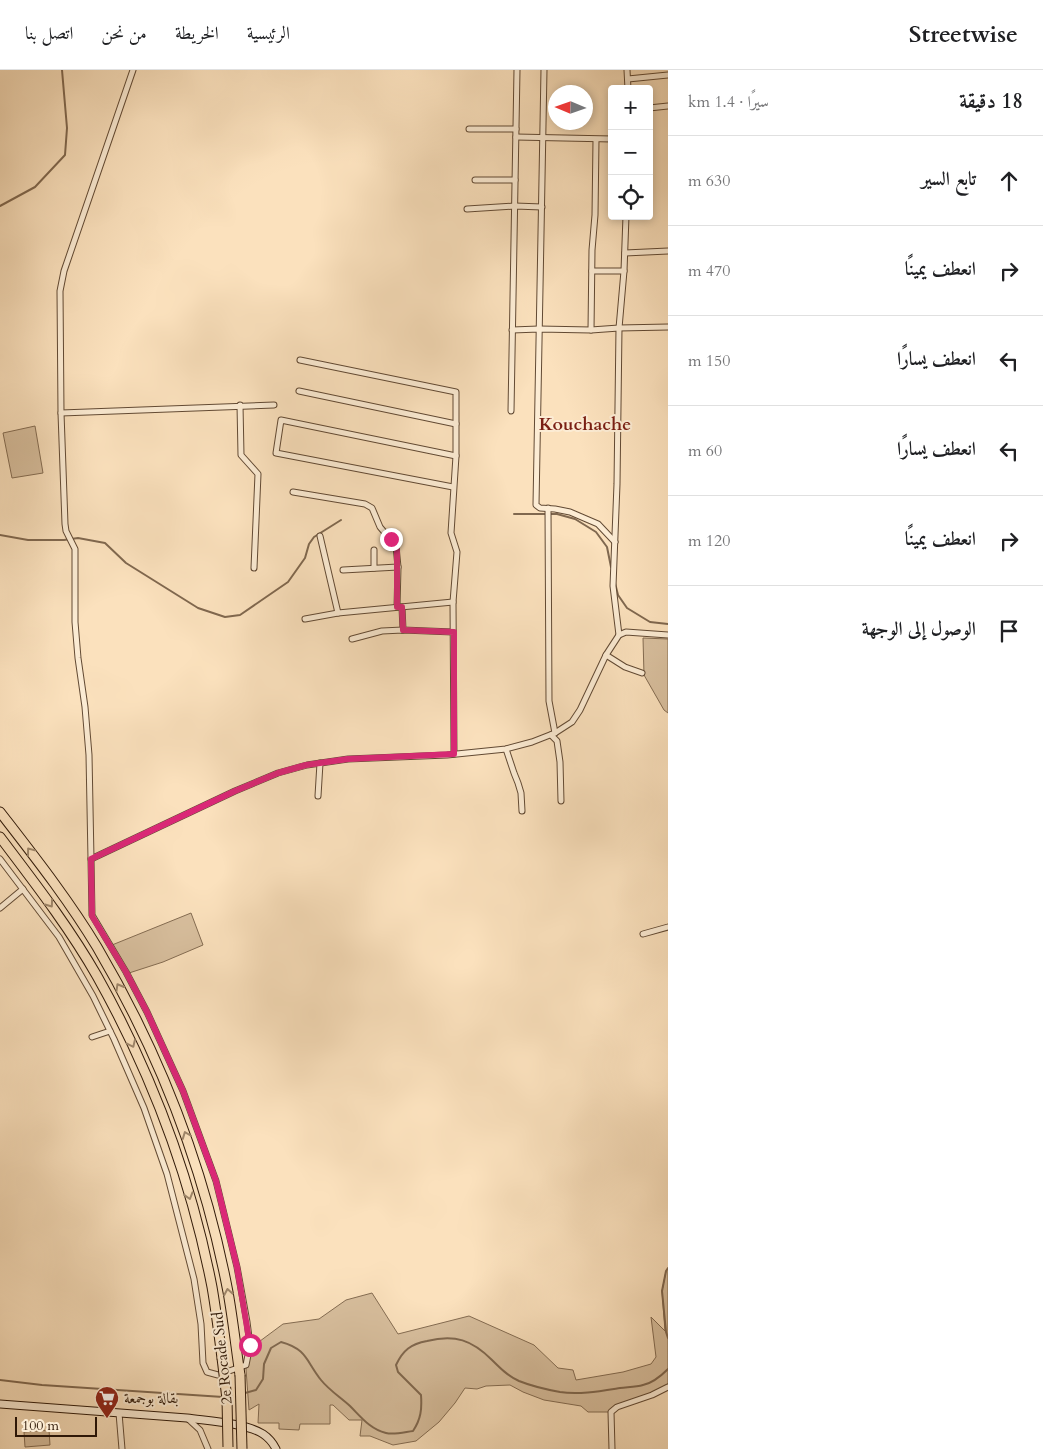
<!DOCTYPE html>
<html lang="ar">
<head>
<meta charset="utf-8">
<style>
  body { margin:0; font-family:Cardo,Amiri,serif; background:#f6f6f6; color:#202124; direction:rtl }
  .controls { position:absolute; right:15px; top:15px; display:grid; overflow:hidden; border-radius:5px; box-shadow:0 2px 8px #0003 }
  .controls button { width:45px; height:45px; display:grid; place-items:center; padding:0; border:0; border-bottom:1px solid #e0e0e0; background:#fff; color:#202124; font:25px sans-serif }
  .compass { position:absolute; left:548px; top:15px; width:45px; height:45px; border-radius:50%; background:#fff; box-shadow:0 2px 8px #0003; rotate:272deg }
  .scale { position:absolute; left:15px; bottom:12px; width:82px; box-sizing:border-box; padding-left:5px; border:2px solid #2f1807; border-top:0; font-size:14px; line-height:18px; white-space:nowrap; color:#2f1807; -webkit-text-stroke:4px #fcecd4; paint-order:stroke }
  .stop { position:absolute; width:15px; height:15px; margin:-11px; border:4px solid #db2777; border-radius:50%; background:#fff }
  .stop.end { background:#db2777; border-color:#fff; box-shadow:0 1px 5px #0008 }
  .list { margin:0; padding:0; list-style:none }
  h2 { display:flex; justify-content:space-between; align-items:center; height:65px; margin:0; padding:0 20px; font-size:21px }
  h2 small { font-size:16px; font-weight:400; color:#757577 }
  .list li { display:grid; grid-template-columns:32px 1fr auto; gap:15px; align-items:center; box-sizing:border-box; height:90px; padding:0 20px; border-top:1px solid #e0e0e0 }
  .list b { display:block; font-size:19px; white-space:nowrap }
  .list em { font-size:16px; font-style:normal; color:#757577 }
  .icon { flex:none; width:28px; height:28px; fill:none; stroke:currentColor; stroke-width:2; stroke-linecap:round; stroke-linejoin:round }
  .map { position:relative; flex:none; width:668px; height:1379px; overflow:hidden; direction:ltr }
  header { display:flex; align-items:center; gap:30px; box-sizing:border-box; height:70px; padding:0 25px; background:#fff; border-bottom:1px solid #e0e0e0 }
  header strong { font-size:24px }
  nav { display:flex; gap:28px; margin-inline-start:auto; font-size:18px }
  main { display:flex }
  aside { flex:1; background:#fff }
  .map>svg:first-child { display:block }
  .green { fill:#d8bf9e; stroke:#846c52 }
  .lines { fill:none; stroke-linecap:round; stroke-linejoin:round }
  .stream { stroke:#80684f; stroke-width:2 }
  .street-casing { stroke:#624a34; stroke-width:7 }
  .secondary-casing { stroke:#2f1807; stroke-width:9 }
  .highway-casing { stroke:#2f1807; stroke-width:11 }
  .street { stroke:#fcecd4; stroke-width:5 }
  .secondary { stroke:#fcecd4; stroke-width:7 }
  .highway { stroke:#fbe1bd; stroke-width:9 }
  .highway-bridge-casing { stroke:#2f1807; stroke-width:11; stroke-linecap:butt }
  .highway-bridge { stroke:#fbe1bd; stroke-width:9 }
  .oneway { stroke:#9f876b }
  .route { stroke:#db2777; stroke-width:6 }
  .labels { text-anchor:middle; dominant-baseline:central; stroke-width:4; stroke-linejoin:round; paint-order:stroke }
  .street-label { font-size:15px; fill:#2f1807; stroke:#fcecd4 }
  .poi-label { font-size:15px; fill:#2f1807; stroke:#fcecd4; text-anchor:start }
  .quarter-label { font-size:18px; font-weight:bold; fill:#7a1f14; stroke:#fcecd4 }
</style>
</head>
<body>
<header>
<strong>Streetwise</strong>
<nav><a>الرئيسية</a><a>الخريطة</a><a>من نحن</a><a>اتصل بنا</a></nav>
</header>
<main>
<aside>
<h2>18 دقيقة<small>سيرًا · 1.4 km</small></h2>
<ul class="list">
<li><svg class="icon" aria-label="ahead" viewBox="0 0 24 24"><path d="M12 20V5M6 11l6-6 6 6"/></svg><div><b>تابع السير</b></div><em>630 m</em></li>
<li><svg class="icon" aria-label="right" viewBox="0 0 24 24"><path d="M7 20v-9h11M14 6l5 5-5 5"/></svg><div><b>انعطف يمينًا</b></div><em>470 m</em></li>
<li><svg class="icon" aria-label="left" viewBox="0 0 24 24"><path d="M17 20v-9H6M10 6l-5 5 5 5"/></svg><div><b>انعطف يسارًا</b></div><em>150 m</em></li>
<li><svg class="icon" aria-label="left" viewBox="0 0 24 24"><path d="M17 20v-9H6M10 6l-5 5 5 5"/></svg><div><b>انعطف يسارًا</b></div><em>60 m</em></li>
<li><svg class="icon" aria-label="right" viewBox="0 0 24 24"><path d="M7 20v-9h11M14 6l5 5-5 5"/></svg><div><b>انعطف يمينًا</b></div><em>120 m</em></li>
<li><svg class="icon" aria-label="arrive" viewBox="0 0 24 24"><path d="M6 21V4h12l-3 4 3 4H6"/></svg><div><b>الوصول إلى الوجهة</b></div></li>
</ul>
</aside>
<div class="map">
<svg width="668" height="1379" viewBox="0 0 668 1379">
  <rect width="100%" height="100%" fill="#fbe1bd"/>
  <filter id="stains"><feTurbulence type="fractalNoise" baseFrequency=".004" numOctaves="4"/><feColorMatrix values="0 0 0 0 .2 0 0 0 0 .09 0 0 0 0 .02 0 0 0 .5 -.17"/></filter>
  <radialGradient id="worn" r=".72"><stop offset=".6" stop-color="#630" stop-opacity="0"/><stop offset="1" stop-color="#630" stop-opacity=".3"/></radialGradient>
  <g class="green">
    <path d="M 35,356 L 43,403 L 12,408 L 3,363 Z"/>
    <path d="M 643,568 L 668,569 L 668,643 L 664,640 L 644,605 Z"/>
    <path d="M 191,843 L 203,875 L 163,892 L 129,903 L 112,875 Z"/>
    <path d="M 668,1198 L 668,1317 L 611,1342 L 588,1342 L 581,1336 L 544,1330 L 523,1322 L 510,1315 L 486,1316 L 477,1319 L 465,1318 L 455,1333 L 439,1352 L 416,1371 L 393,1375 L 370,1366 L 360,1366 L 362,1350 L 349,1350 L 333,1335 L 330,1335 L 330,1354 L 300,1354 L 299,1360 L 279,1359 L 279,1353 L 258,1353 L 259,1334 L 249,1340 L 246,1299 L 252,1277 L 283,1254 L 319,1249 L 346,1230 L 372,1223 L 398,1264 L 469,1246 L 534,1275 L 558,1298 L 573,1300 L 576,1310 L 623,1302 L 651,1294 L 656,1287 L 651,1247 L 665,1261 L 662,1221 L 666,1201 Z"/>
    <path d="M 49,1360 L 50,1375 L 25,1377 L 24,1362 Z"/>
  </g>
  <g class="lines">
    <g class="stream">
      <path d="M 0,136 L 35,117 L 65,85 L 67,58 L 62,0"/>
      <path d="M 514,444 L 557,444 L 575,449 L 596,462 L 607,477 L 611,497"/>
      <path d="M 0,465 L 28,470 L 64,470 L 78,468 L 105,473 L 126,493 L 198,538 L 225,547 L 240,545 L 288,512 L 305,488 L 309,474 L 314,467 L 341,450"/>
      <path d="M 615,513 L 618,525 L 627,538 L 650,552 L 668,554"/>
      <path d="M 668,1198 L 666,1201 L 662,1221 L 666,1262 L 668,1268"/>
      <path d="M 0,1310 L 42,1315 L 223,1327"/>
      <path d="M 245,1323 L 256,1320 L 263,1309 L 264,1294 L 271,1278 L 281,1272 C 307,1279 306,1291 321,1310 C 329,1320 340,1327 350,1336 C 361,1347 370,1359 386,1363 C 394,1365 405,1362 413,1361 C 421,1349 422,1339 421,1325 L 398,1302 L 396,1295 C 403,1280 411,1274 427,1271 C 455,1264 472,1270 492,1290 C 500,1298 508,1306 519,1311 C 529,1315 549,1320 560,1322 C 579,1325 601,1321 620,1318 C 628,1317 636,1317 643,1315 C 653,1313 661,1306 668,1299"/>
    </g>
    <g class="street-casing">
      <g id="street">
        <path d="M 133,0 L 64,201 L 60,221 L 61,343 L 65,454 L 66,461 L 75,479 L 75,552 L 78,588 L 85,637 L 89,685 L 91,789 L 235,721 L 278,703 L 307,695 L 348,689 L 447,685 L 506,679 L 532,672 L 555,663 L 572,652 L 580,640 L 606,585 L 619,565 L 626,562 L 668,565"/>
        <path d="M 544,0 L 536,435 L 540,438 L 555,439 L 570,442 L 598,454 L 615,472"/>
        <path d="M 627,0 L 628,19"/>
        <path d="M 628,9 L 668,5"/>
        <path d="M 649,38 L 668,36"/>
        <path d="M 469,59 L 516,59"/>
        <path d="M 516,67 L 612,69"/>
        <path d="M 475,110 L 515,110"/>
        <path d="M 467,139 L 515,136 L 542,137"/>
        <path d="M 625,183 L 668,181"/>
        <path d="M 592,201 L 624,201"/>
        <path d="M 512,260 L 539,259 L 591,260 L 619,258 L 668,257"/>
        <path d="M 591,260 L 592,180 L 595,145 L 596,70"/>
        <path d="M 300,290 L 456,322 L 456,386 L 451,463 L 457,482 L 453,532 L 454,684"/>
        <path d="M 299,321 L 456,354"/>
        <path d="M 240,335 L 241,385 L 258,404 L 254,498"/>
        <path d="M 511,341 L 517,0"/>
        <path d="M 61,343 L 274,335"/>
        <path d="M 453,417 L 276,383 L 281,350 L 456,386"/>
        <path d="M 293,422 L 365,434 L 372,438 L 380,457 L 396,476 L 398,497 L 397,537"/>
        <path d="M 548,438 L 549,631 L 555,663"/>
        <path d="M 320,466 L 338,543"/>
        <path d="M 374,480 L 374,498"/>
        <path d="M 343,500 L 398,497"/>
        <path d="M 402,537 L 403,560"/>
        <path d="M 305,549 L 338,543 L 453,532"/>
        <path d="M 619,565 L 613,516 L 617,414 L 619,258 L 624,201 L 626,146"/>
        <path d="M 352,569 L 382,561 L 403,560 L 453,562"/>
        <path d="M 606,585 L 625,597 L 642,603"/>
        <path d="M 551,665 L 557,671 L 560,692 L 561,731"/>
        <path d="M 506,679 L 514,703 L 518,713 L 521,723 L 522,741"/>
        <path d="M 318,726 L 320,693"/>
        <path d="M 0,789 L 59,867 L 93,926 L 114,969 L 144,1038 L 167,1104 L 194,1209 L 201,1254 L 203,1293 L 207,1302 L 218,1305 L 246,1295 L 250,1275 L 247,1252 L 237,1197 L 216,1111 L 183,1021 L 147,942 L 126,902 L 92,845 L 91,789"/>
        <path d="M 0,838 L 23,819"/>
        <path d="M 643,864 L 668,857"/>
        <path d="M 92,967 L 110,961"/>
        <path d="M 119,1343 L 122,1379"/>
        <path d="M 187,1348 L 200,1360 L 208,1379"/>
        <path d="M 612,1379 L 611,1342 L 617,1337 L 652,1325 L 668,1317"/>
      </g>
    </g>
    <g class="secondary-casing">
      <path id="secondary" d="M 0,1334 L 187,1348 C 208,1351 246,1353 263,1364 C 269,1368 273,1373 276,1379"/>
    </g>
    <g class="highway-casing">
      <g id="highway">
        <path d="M 0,742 C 34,786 68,829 97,877 C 160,984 205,1101 228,1222 C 233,1250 236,1278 240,1305"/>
        <path d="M 0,767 C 34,812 69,857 97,906 C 151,1002 191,1109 212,1217 C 216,1240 219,1264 222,1288"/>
      </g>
    </g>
    <use href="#street" class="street"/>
    <use href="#secondary" class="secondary"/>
    <use href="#highway" class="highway"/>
    <g class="highway-bridge-casing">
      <g id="highway-bridge">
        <path d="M 222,1288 L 227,1329 L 228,1377"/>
        <path d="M 240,1305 L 242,1379"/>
      </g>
    </g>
    <use href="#highway-bridge" class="highway-bridge"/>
  </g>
  <defs><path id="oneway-chevron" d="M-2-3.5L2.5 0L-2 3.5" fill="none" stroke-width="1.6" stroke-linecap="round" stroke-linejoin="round" transform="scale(1.25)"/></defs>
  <g class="oneway">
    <use href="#oneway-chevron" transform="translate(30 781) rotate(-127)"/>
    <use href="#oneway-chevron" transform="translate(50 834) rotate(54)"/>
    <use href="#oneway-chevron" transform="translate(119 917) rotate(-120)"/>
    <use href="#oneway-chevron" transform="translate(132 974) rotate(65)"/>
    <use href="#oneway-chevron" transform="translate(186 1065) rotate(-111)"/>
    <use href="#oneway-chevron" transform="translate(189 1126) rotate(73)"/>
    <use href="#oneway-chevron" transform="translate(228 1222) rotate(-100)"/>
  </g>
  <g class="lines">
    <path class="route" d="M 250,1275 L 237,1197 L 216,1111 L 183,1021 L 147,942 L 126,902 L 92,846 L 91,789 L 235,721 L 278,703 L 306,695 L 348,689 L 454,684 L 454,562 L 403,560 L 402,537 L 397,537 L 397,481 L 395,473 L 391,469"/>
  </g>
  <defs>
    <g id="supermarket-pin" transform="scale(1.25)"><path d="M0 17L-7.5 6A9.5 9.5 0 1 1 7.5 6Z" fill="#8f2418" stroke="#fcecd4"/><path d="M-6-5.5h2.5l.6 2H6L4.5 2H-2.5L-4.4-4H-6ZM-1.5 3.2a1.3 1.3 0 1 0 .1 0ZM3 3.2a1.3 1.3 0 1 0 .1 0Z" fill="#fff"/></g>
  </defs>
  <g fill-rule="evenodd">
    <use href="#supermarket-pin" x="107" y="1328"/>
  </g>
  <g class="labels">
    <g class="street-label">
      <text transform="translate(222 1288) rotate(-96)">2e Rocade Sud</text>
    </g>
    <g class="poi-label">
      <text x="124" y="1328">بقالة بوجمعة</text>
    </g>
    <g class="quarter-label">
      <text x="585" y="354">Kouchache</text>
    </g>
  </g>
  <rect width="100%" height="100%" filter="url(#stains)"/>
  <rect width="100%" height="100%" fill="url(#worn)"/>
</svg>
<div class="controls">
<button>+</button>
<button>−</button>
<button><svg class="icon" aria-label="locate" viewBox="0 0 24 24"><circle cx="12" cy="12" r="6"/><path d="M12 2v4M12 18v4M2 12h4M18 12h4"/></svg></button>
</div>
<svg class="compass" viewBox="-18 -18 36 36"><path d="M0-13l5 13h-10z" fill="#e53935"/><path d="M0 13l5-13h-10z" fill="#757577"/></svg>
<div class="scale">100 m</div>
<div class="stop" style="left:250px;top:1275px"></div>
<div class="stop end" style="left:391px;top:469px"></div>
</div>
</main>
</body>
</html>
